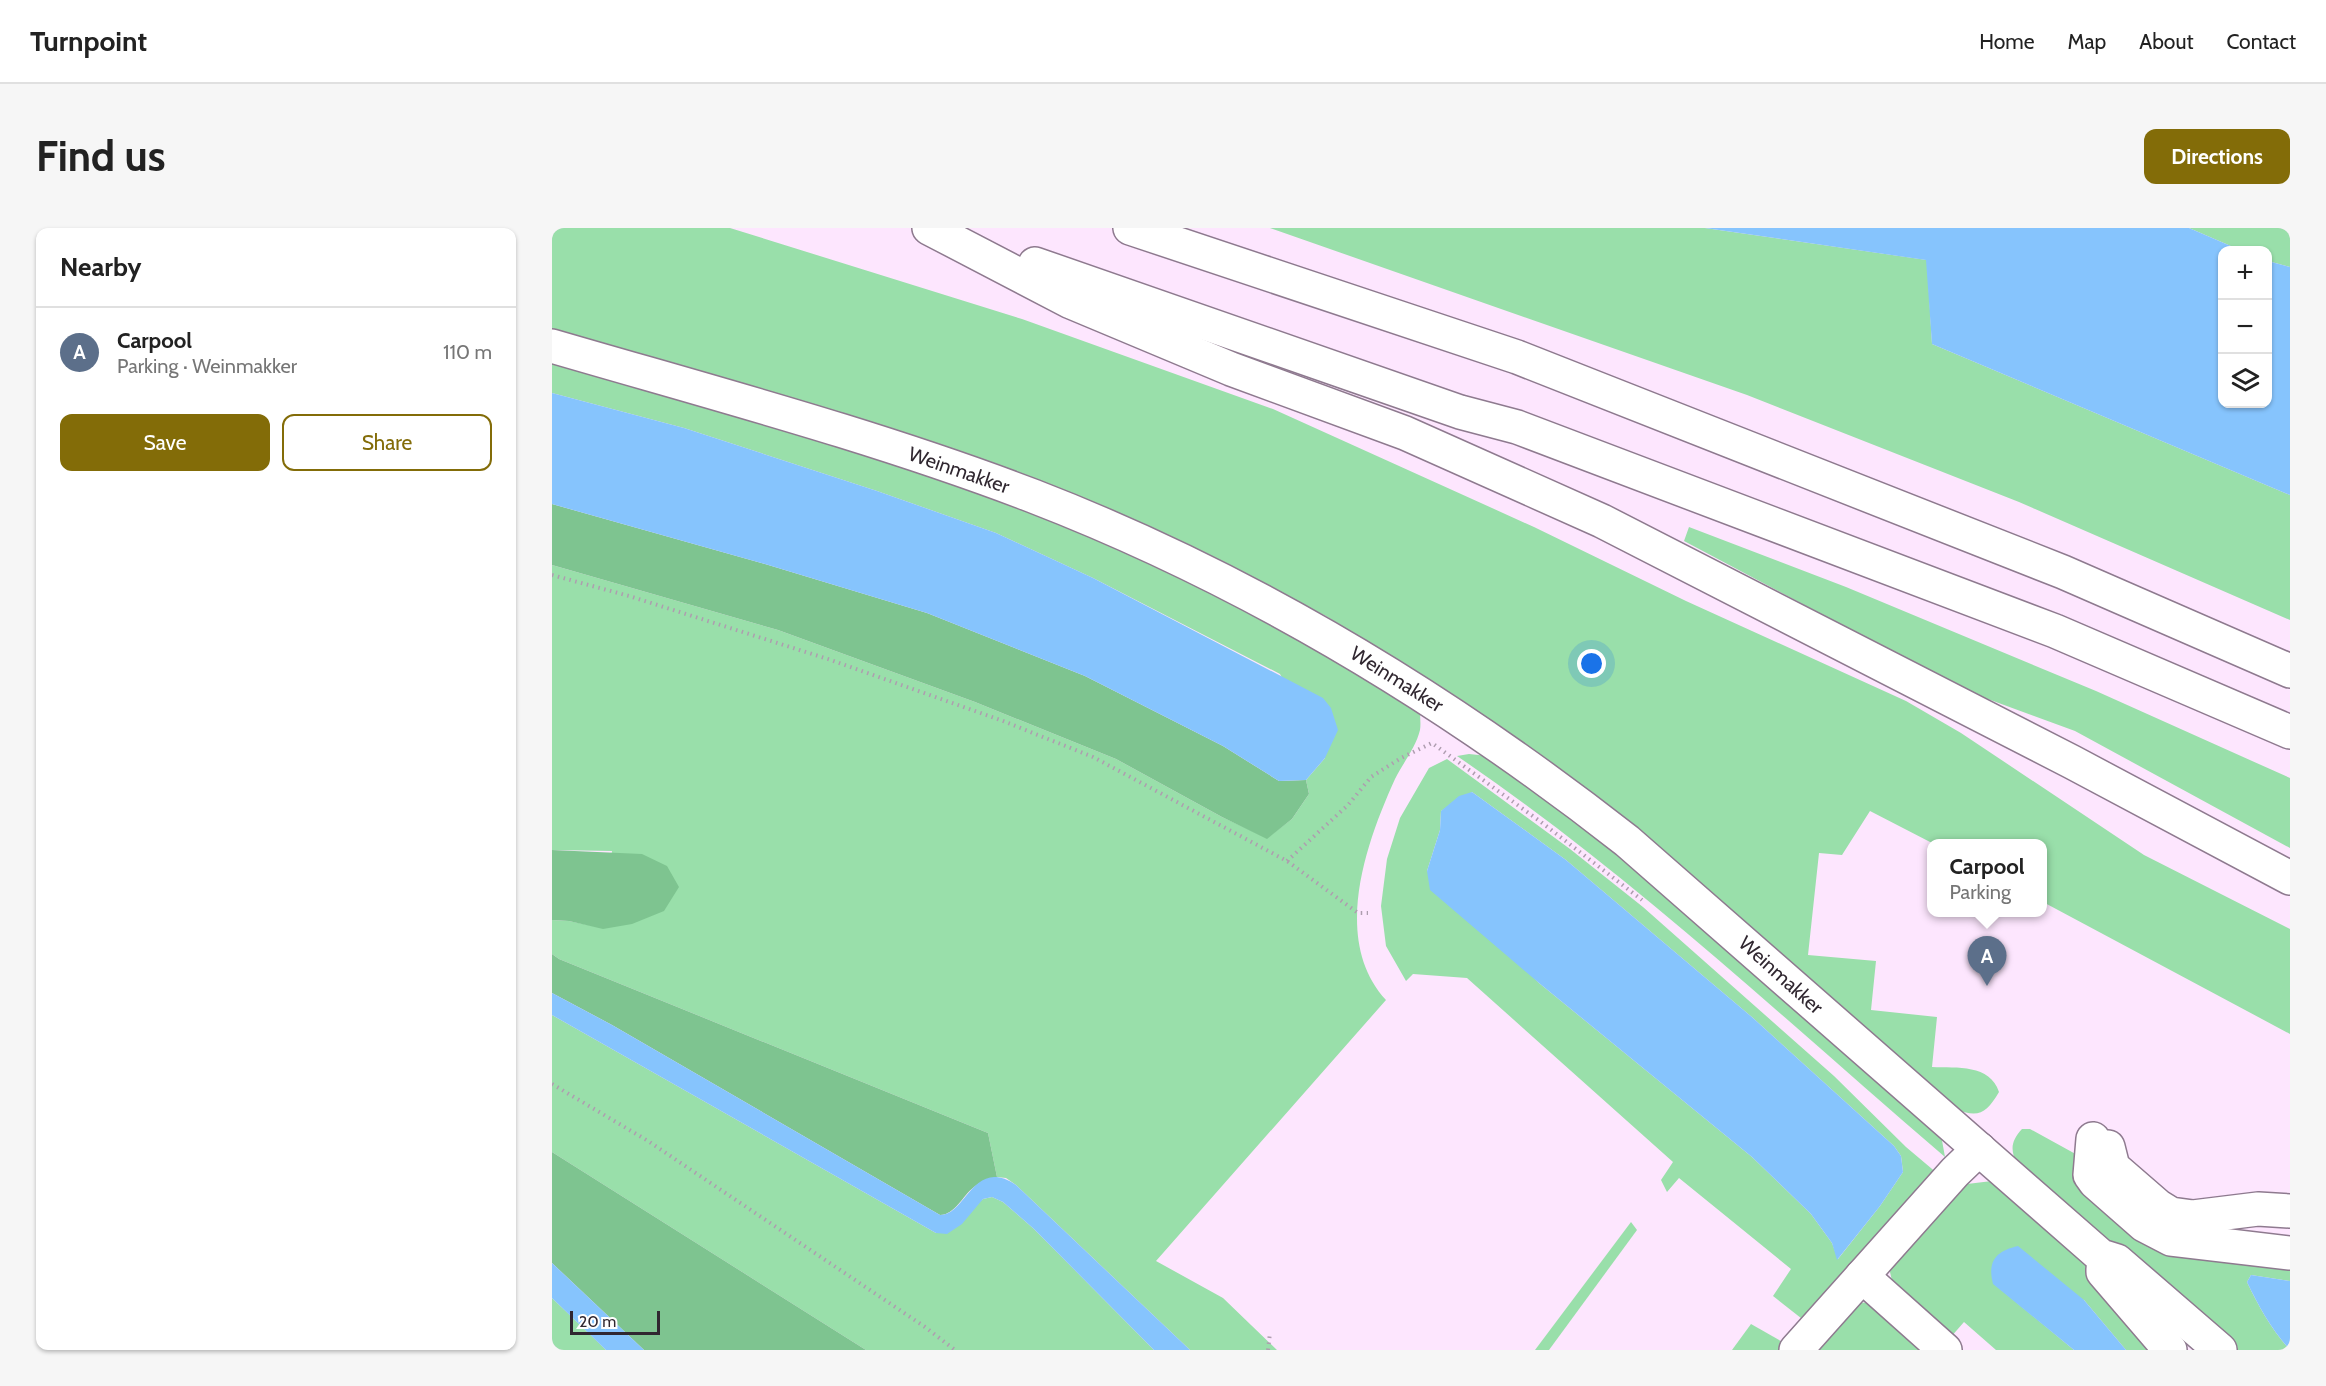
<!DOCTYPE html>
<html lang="en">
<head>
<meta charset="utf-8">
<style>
  body { margin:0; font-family:Cabin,sans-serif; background:#f6f6f6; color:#222 }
  .controls { position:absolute; right:18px; top:18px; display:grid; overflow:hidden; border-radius:12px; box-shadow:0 2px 4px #0004 }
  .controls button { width:54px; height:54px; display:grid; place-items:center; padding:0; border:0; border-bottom:2px solid #e0e0e0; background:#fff; color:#222; font:30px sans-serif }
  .scale { position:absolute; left:18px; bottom:15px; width:90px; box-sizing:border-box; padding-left:6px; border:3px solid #302730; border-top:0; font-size:16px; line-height:21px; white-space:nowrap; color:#302730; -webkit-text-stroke:4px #fff; paint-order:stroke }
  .you { position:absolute; left:1040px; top:436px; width:21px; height:21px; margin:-15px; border:4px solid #fff; border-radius:50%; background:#1a73e8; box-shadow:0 0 0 9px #1a73e833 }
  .badge { display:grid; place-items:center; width:39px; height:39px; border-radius:50%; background:#836c08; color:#fff; font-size:20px; font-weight:700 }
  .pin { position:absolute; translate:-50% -50px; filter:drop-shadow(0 2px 3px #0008) }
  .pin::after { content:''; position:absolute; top:32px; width:21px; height:18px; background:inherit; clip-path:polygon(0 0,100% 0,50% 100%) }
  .popup { position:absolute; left:1375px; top:611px; width:120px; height:78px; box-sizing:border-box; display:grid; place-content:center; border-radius:12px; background:#fff; filter:drop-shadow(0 2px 4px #0005); font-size:20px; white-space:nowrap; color:#767676 }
  .popup b { font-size:22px; color:#222 }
  .popup::after { content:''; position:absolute; left:50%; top:100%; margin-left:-12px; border:12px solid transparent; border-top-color:#fff }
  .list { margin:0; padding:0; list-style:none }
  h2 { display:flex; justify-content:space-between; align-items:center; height:78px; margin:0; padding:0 24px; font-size:26px }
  h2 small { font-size:20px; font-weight:400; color:#767676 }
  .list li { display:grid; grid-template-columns:39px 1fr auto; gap:18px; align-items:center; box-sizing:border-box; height:90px; padding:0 24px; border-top:2px solid #e0e0e0 }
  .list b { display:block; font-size:22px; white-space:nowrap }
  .list p { margin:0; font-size:20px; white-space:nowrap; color:#767676 }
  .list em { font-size:20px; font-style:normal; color:#767676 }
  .actions { display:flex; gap:12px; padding:18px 24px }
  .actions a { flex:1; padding:14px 0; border:2px solid #836c08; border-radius:12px; text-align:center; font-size:21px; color:#836c08 }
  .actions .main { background:#836c08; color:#fff }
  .icon { flex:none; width:33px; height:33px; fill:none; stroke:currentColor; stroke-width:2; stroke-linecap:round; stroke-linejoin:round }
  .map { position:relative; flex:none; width:1738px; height:1122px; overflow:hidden; border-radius:12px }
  header { display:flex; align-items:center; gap:36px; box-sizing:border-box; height:84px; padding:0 30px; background:#fff; border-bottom:2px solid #e0e0e0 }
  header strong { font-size:28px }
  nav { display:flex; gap:33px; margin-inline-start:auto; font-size:21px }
  .intro { display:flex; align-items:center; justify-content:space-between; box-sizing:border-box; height:144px; padding:0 36px }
  h1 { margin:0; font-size:42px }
  .button { padding:15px 27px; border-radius:12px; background:#836c08; color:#fff; font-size:21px; font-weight:700 }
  main { display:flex; gap:36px; padding:0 36px }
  aside { flex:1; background:#fff; border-radius:12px; box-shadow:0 2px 4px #0004 }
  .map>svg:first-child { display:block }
  .green { fill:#99dfaa; fill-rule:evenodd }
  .forest { fill:#7ec490 }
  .water { fill:#86c4fd }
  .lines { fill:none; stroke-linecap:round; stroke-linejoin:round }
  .minor-casing { stroke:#8e7a8f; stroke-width:36 }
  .major-casing { stroke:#8e7a8f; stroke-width:36 }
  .highway-casing { stroke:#8e7a8f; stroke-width:36 }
  .path { stroke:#ae9daf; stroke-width:4; stroke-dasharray:1.5 4.5; stroke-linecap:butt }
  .minor { stroke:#fff; stroke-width:33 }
  .major { stroke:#fff; stroke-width:33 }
  .highway { stroke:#fff; stroke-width:33 }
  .labels { text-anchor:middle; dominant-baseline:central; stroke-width:4.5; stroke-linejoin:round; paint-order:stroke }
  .street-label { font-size:20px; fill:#302730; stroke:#fff }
</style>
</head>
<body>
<header>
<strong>Turnpoint</strong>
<nav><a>Home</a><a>Map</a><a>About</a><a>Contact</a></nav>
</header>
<div class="intro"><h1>Find us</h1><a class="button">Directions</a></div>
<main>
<aside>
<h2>Nearby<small></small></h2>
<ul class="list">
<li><span class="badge" style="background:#5c6f8a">A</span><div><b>Carpool</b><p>Parking · Weinmakker</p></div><em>110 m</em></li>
</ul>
<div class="actions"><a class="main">Save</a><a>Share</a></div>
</aside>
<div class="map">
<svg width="1738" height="1122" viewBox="0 0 1738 1122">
  <rect width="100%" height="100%" fill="#fde6fe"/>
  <g class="green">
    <path d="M 0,0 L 178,0 L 470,91 L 721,181 L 982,299 L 1134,373 L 1354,473 L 1409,505 L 1592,627 L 1738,701 L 1738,806 L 1491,674 L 1490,616 L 1380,615 L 1318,583 L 1290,627 L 1267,625 L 1256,727 L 1324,733 L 1319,782 L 1385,789 L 1380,839 C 1405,840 1438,836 1447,864 C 1434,886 1427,890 1402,881 L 1036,565 L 910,472 L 774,388 L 618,312 L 0,105 Z"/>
    <path d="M 718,0 L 1153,0 L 1375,32 L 1380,116 L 1738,267 L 1738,392 L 1467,274 L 1195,167 Z"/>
    <path d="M 1637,0 L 1738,0 L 1738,39 L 1716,33 L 1716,22 L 1688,22 Z"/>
    <path d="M 0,135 C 124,171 249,205 371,246 C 402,256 434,265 465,277 C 607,333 738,404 868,483 C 868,489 869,496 868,502 C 864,519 851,535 843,551 C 814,615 779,712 834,772 L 604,1033 L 671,1070 L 725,1122 L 638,1122 L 464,957 L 454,950 L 445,949 L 436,905 L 7,731 L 0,726 L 0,692 L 17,693 L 51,700 L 60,623 L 0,622 L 0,337 L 226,402 L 423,474 L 564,531 L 670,589 L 715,610 L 740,591 L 757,566 L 754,552 L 773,530 L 728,446 L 541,350 L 444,305 L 325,263 L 132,200 L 0,165 Z"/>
    <path d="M 1137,299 L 1294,359 L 1544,463 L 1738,550 L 1738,620 L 1523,503 L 1414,463 L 1132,313 Z"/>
    <path d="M 917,526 L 936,528 L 1033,600 L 1108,661 L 1389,907 L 1393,929 C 1233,792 1080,647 905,528 Z"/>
    <path d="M 895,531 L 1018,621 L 1091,679 L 1282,848 L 1354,919 L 1386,946 L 1254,1094 L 1221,1068 L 1239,1041 L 1127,950 L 1115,964 L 1109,952 L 1121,934 L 915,750 L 861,746 L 854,753 L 834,718 L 829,678 L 835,631 L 848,590 L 877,540 ZM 920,564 L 1014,632 L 1201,790 L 1342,918 L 1349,928 L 1351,944 L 1328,978 L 1286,1031 L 1280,1015 L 1259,986 L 1200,929 L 987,755 L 875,643 L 888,602 L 889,583 Z"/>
    <path d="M 0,787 L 384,1005 L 431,971 L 440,969 L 451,974 L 482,1001 L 602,1122 L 314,1122 L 0,924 Z"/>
    <path d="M 1470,901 L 1478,901 L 1529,929 L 1528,941 L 1738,1030 L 1738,1053 L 1699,1047 L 1695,1054 C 1707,1079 1719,1101 1738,1122 L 1679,1122 L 1465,936 C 1458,922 1459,913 1470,901 Z"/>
    <path d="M 1440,953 L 1529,1029 L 1607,1122 L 1574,1122 L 1532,1072 L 1441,1055 L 1522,1122 L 1444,1122 L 1412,1094 L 1398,1110 L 1341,1057 L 1338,1044 L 1340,1035 L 1405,961 L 1415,956 Z"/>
    <path d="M 1079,994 L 1085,1002 L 997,1122 L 983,1122 Z"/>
    <path d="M 0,1070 L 50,1118 L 54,1122 L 0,1122 Z"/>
    <path d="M 1319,1074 L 1378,1122 L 1259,1122 L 1299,1079 L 1308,1075 Z"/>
    <path d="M 1199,1096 L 1234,1116 L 1229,1122 L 1180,1122 Z"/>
  </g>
  <g class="forest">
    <path d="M 0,276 L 213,336 L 375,385 L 533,448 L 671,518 L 727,553 L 754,552 L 757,566 L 740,591 L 715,611 L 670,589 L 564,531 L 423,474 L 226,402 L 0,337 Z"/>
    <path d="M 0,622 L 90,626 L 115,638 L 127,659 L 112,683 L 80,696 L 51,701 L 17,693 L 0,692 Z"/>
    <path d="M 0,726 L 7,731 L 436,905 L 445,949 C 436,951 429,953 422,959 C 411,967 403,987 388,987 L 60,797 L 0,765 Z"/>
    <path d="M 0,924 L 314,1122 L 92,1122 L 0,1035 Z"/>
  </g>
  <g class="water">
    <path d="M 1153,0 L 1637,0 L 1688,22 L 1670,22 L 1670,176 L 1716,176 L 1716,33 L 1738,39 L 1738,267 L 1380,116 L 1374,32 Z"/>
    <path d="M 0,165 L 132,200 L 325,263 L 444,305 L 541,350 L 771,470 L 779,480 L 786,502 L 773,530 L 754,552 L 727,553 L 671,518 L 533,448 L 375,385 L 213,336 L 0,276 Z"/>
    <path d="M 920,564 L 1014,632 L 1201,790 L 1342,918 L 1349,928 L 1351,944 L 1328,978 L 1285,1032 L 1280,1015 L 1259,986 L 1200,929 L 987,755 L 878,662 L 875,643 L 888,602 L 889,583 L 907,568 Z"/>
    <path d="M 0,765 L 60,797 L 388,987 C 414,988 421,928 464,957 L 638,1122 L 602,1122 L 482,1001 L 451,974 L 440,969 L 431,971 L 410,996 L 395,1006 L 384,1005 L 0,787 Z"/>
    <path d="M 1466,1018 L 1532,1072 L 1574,1122 L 1522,1122 L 1441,1056 C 1435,1033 1444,1023 1466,1018 Z"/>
    <path d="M 0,1035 L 92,1122 L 54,1122 L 0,1070 Z"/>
    <path d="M 1699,1047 L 1738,1053 L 1738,1122 C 1719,1101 1707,1079 1695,1054 Z"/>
  </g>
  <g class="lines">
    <g class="minor-casing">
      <g id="minor">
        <path d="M 1541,911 L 1538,947 L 1543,954 L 1592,997 L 1619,1011 L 1738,1025"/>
        <path d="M 1556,919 L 1561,939 L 1606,978 L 1619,986 L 1641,989 L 1706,981 L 1738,983"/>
        <path d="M 1310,1048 L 1393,1122"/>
        <path d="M 1244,1122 L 1403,944 L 1427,921"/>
      </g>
    </g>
    <g class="major-casing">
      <g id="major">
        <path d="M 0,118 C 161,165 324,208 481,268 C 696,351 894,471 1075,613 L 1549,1028 L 1565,1033 L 1668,1122"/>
        <path d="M 1551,1041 L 1551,1044 L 1618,1122"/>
      </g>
    </g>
    <g class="highway-casing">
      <g id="highway">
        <path d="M 377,0 L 519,74 L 679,141 L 853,205 L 1050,293 L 1520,534 L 1738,650"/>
        <path d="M 578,0 L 965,129 L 1511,344 L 1738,443"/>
        <path d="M 483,36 L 908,184 L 965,199 L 1503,403 L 1738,504"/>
      </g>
    </g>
    <g class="path">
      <path d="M 0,347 L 77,368 L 279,432 L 451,493 L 541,529 L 735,633 L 806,685 L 816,685"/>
      <path d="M 735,633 L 796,577 L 819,549 L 849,530 L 880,515 L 989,594 L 1090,672"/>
      <path d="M 0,856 L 96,913 L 373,1099 L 403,1122"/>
      <path d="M 716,1122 L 718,1105"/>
    </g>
    <use href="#minor" class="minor"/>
    <use href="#major" class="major"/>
    <use href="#highway" class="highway"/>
  </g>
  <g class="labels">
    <g class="street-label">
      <text transform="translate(407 242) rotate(19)">Weinmakker</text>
      <text transform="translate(845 451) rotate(32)">Weinmakker</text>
      <text transform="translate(1229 747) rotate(42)">Weinmakker</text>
    </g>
  </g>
</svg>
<div class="controls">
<button>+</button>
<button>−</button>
<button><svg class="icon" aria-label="layers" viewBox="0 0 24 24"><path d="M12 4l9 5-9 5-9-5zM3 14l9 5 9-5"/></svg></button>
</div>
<div class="scale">20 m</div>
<div class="you"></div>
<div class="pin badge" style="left:1435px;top:758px;background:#5c6f8a">A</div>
<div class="popup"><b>Carpool</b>Parking</div>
</div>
</main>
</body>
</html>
